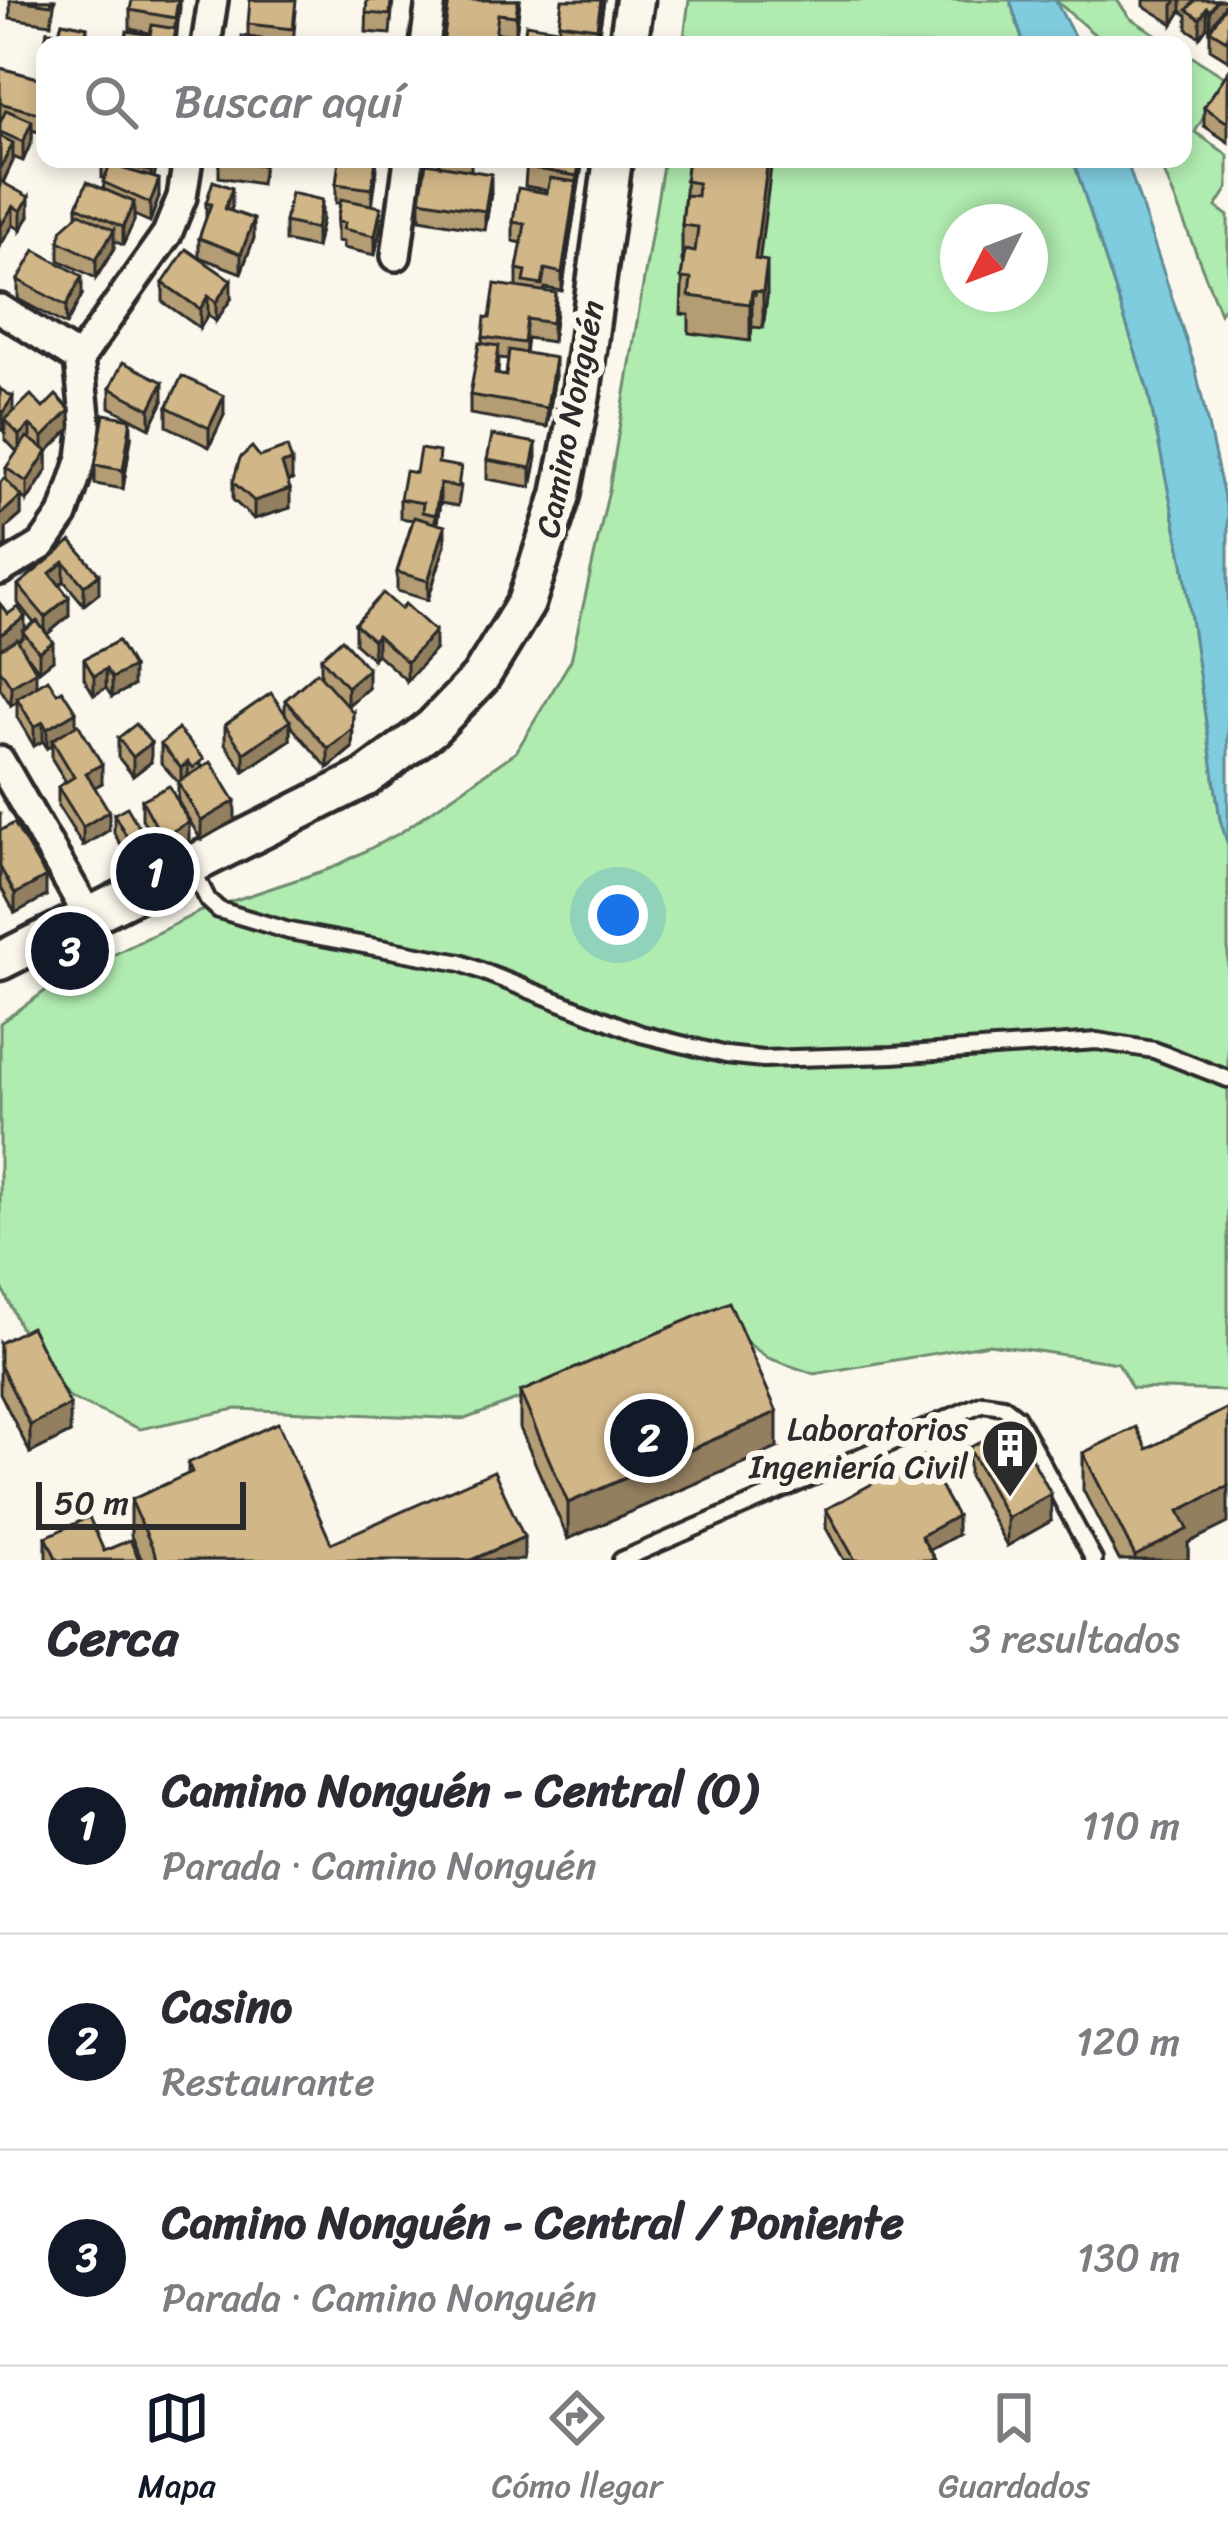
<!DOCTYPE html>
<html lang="es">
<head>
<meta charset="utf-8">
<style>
  body { margin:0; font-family:Sriracha,sans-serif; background:#f2f2f3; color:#2b2b33 }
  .compass { position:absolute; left:940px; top:204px; width:108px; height:108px; border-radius:50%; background:#fff; box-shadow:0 6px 18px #0003; rotate:228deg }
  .scale { position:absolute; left:36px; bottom:30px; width:210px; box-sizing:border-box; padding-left:12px; border:6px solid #2b2b2b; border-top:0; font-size:33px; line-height:42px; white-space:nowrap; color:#2b2b2b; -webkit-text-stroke:9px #fbf7ec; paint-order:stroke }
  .you { position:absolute; left:618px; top:915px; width:42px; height:42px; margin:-30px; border:9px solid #fff; border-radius:50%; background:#1a73e8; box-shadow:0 0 0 18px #1a73e833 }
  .badge { display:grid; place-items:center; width:78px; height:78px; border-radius:50%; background:#111827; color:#fff; font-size:39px; font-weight:700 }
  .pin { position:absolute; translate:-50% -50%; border:6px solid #fff; box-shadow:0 3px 12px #0006 }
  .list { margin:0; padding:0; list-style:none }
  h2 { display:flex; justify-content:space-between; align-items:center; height:156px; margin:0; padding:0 48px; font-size:51px }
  h2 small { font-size:39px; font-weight:400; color:#7c7c81 }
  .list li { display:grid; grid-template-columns:78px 1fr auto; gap:36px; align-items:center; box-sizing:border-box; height:216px; padding:0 48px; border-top:3px solid #e1e1e2 }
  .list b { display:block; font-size:45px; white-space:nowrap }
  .list p { margin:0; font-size:39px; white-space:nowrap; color:#7c7c81 }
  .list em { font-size:39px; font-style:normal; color:#7c7c81 }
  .icon { flex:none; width:66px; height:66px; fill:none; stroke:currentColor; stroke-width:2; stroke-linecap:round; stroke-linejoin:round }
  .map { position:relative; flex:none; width:1228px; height:1560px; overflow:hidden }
  .search { position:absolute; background:#fff; box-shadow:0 6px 18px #0003; left:36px; right:36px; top:36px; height:132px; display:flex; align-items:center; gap:30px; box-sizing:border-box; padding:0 42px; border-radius:24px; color:#7c7c81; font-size:45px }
  .sheet { height:804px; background:#fff }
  nav { display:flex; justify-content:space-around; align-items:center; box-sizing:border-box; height:168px; border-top:3px solid #e1e1e2; background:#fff; font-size:33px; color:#7c7c81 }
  nav a { display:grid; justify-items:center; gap:6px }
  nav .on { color:#111827 }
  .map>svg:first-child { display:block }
  .green { fill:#b0ebb0; stroke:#6e8b6e; stroke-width:3; fill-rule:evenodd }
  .water { fill:#80ccdf; stroke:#5e8c97; stroke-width:3 }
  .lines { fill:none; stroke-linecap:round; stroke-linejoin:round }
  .lane-casing { stroke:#2b2b2b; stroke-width:22 }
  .street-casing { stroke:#2b2b2b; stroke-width:36 }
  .secondary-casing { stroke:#2b2b2b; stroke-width:45 }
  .lane { stroke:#fbf7ec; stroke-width:14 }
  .street { stroke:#fbf7ec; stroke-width:27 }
  .secondary { stroke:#fbf7ec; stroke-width:36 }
  .wall { fill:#b49d74; stroke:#2b2b2b; stroke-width:3; fill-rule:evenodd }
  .shaded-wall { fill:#927f5e; stroke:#2b2b2b; stroke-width:3 }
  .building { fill:#d1b687; stroke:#2b2b2b; stroke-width:3 }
  .labels { text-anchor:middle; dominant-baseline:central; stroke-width:12; stroke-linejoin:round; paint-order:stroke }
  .street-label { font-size:33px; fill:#2b2b2b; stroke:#fbf7ec }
  .poi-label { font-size:33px; fill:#2b2b2b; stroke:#fbf7ec; text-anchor:end }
</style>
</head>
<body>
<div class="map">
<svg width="1228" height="1560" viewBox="0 0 1228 1560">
  <rect width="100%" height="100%" fill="#fbf7ec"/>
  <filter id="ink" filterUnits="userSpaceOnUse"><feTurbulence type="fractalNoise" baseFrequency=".00833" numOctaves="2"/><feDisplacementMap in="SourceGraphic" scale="24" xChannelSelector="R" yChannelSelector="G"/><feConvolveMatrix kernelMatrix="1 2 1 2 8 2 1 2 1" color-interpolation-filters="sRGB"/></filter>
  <g filter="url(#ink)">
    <g class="green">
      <path d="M 689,0 L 1010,0 L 1024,45 L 683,45 Z"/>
      <path d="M 1055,0 L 1117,0 L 1130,18 L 1173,45 L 1100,45 L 1094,34 Z"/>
      <path d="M 1183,51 L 1226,78 L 1195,132 L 1228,155 L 1228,188 L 1216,207 L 1228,216 L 1228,301 L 1220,313 L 1159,159 L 1183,159 Z"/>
      <path d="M 664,159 L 1073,159 L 1148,391 L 1183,562 L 1220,819 L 1228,845 L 1228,1391 L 1132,1388 L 1118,1363 L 989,1344 L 814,1374 L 768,1358 L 730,1330 L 611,1365 L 465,1419 L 236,1409 L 140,1429 L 70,1398 L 31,1351 L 0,1283 L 0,1023 L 55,984 L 199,912 L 332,868 L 400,833 L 516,752 L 571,660 L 609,490 ZM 958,222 L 1030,222 L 1030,294 L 958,294 Z"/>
    </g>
    <g class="water">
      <path d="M 1010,0 L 1055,0 L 1079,45 L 1024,45 Z"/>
      <path d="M 1073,159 L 1126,159 L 1195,367 L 1228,515 L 1228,845 L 1220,819 L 1183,562 L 1148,391 Z"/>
    </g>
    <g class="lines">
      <g class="lane-casing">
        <g id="lane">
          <path d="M 193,870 L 208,900 L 219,910 L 289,931 L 461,963 L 641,1034 L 726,1055 L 763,1059 L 893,1055 L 1097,1041 L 1154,1050 L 1228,1079"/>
          <path d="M 621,1560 L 983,1403 L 1003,1406 L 1017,1417 L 1094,1560"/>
        </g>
      </g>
      <g class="street-casing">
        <g id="street">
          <path d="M 206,45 L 213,0"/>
          <path d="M 425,45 L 431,0"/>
          <path d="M 396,256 L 409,159"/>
          <path d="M 0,309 L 79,359 L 86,425 L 82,458 L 63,515 L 42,545 L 0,570"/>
          <path d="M 79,359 L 167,234 L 182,197 L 188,159"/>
          <path d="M 0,761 L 88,915"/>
        </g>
      </g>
      <g class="secondary-casing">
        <g id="secondary">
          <path d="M 628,45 L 635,0"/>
          <path d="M 0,961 L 365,778 L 432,728 L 480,678 L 526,603 L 561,495 L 581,394 L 613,159"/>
        </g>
      </g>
      <use href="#lane" class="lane"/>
      <use href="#street" class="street"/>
      <use href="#secondary" class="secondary"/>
    </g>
    <g class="wall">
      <path d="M 10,0 L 55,0 L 51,24 L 10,18 Z"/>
      <path d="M 180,0 L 176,45 L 150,35 L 150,33 L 130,29 L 130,10 Z"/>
      <path d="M 367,0 L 393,0 L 390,34 L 366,32 Z"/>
      <path d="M 449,0 L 520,0 L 516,35 L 498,33 L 497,45 L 443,45 Z"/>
      <path d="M 604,0 L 597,45 L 559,42 L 559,23 Z"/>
      <path d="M 1144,0 L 1228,0 L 1228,60 L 1210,49 L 1210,29 L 1207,27 L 1200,37 L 1187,29 L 1187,15 L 1181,11 L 1173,24 L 1144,6 Z"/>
      <path d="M 296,11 L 293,44 L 248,37 L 248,24 Z"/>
      <path d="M 62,22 L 87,27 L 87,45 L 45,45 L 45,79 L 42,79 L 42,60 L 47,31 L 59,33 Z"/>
      <path d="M 0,68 L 45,80 L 45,134 L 32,130 L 32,140 L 23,161 L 13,157 L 13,161 L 3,183 L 29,216 L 21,230 L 13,225 L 0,246 Z"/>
      <path d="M 1228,72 L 1228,142 L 1204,126 L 1204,107 Z"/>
      <path d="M 102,159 L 158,159 L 154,177 L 159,197 L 150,222 L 134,215 L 134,221 L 123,245 L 114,241 L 114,249 L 96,278 L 59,260 L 59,241 L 77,215 L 77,206 L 103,189 L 105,179 L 102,178 Z"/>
      <path d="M 219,159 L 265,159 L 261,184 L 219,177 Z"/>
      <path d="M 377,159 L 372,205 L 381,225 L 375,255 L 343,248 L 343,242 L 337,241 L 337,222 L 340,203 L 336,203 L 336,184 Z"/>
      <path d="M 439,159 L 471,159 L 471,170 L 491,193 L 485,230 L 420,219 L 420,200 L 439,165 Z"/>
      <path d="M 527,159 L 583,159 L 562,291 L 545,288 L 544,292 L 556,312 L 552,342 L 527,338 L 525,353 L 555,376 L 547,427 L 470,414 L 470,395 L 483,337 L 490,318 L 517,288 L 517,269 L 522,243 L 513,241 L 513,222 L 547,193 L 547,190 L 525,186 ZM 499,358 L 508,359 L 506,376 L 498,375 Z"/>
      <path d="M 688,159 L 759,260 L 767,297 L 763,328 L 752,327 L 750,341 L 689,333 L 689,315 L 681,314 L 683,261 L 682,261 L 682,225 Z"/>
      <path d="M 206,203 L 232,207 L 231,211 L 254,238 L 241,273 L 199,257 L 199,238 L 206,219 Z"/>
      <path d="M 322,219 L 316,248 L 285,241 L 285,222 Z"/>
      <path d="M 18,280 L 82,295 L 66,325 L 18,299 Z"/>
      <path d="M 163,283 L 231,299 L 216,321 L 208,315 L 200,328 L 163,302 Z"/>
      <path d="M 110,388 L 163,401 L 150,428 L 110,407 Z"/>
      <path d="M 0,389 L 13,412 L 43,408 L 70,429 L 47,452 L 47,470 L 27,501 L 21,496 L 21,515 L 6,528 L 6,545 L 0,551 L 0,483 L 6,480 L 6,468 L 17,452 L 5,439 L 5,428 L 3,431 L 0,429 Z"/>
      <path d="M 167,407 L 224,415 L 209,447 L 167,426 Z"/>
      <path d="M 131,438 L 123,489 L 95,484 L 95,465 Z"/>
      <path d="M 260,457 L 292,480 L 287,482 L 290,508 L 254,519 L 233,500 L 233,482 Z"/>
      <path d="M 487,460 L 536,462 L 531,487 L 487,479 Z"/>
      <path d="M 439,464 L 461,486 L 458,506 L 440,503 L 437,524 L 445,545 L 428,600 L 397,591 L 397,572 L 413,520 L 400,518 L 400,499 L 416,473 Z"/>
      <path d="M 71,541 L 99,593 L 84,605 L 64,581 L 60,585 L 69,616 L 47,634 L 53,660 L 39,671 L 28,656 L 36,686 L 76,726 L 102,783 L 94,787 L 109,830 L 83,846 L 58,806 L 58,787 L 66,782 L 52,759 L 52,745 L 47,748 L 43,741 L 34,746 L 17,717 L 17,701 L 11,705 L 0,688 L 0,604 L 8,614 L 25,630 L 34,623 L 18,603 L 18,585 Z"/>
      <path d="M 355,624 L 435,650 L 407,681 L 377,654 L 373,659 L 355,643 Z"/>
      <path d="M 118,641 L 133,686 L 112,697 L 106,688 L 94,695 L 84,678 L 84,659 Z"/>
      <path d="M 321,658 L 368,688 L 347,706 L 353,731 L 352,748 L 328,768 L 290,725 L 290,740 L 244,771 L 225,744 L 225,725 L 285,714 L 285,700 L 321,676 Z"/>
      <path d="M 118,738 L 151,762 L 133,776 L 118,757 Z"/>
      <path d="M 161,744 L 204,767 L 235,820 L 201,840 L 178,801 L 178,782 L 161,763 Z"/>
      <path d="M 142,800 L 189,841 L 162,856 L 156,845 L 156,858 L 135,870 L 114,833 L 114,814 L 142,832 L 148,829 L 142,819 Z"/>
      <path d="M 0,812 L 0,830 L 46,896 L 15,913 L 0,886 Z"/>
      <path d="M 0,1343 L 70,1433 L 30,1453 L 0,1393 Z"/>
      <path d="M 520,1392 L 777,1448 L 568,1539 L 520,1428 Z"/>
      <path d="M 969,1448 L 1051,1521 L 1007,1546 L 969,1476 Z"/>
      <path d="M 1147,1449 L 1188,1543 L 1188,1560 L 1119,1560 L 1083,1490 L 1083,1453 Z"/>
      <path d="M 188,1463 L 331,1543 L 524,1560 L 142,1560 L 131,1536 L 131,1500 L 188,1474 Z"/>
      <path d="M 826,1509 L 957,1535 L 929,1550 L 935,1560 L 844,1560 L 826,1528 Z"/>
      <path d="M 46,1537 L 104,1551 L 139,1560 L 46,1560 Z"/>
    </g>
    <g class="shaded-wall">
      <path d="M 178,0 L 180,0 L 180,9 L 176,33 L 176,45 L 173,45 Z"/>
      <path d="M 518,0 L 520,0 L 516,35 L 516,16 Z"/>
      <path d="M 601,0 L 604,0 L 597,45 L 597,28 Z"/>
      <path d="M 1176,0 L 1181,0 L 1181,11 L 1173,24 L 1173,5 Z"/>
      <path d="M 1217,0 L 1228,0 L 1210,29 L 1210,11 Z"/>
      <path d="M 1207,8 L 1207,27 L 1200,37 L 1200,19 Z"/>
      <path d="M 32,121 L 32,140 L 23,161 L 23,142 Z"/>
      <path d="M 13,143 L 13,161 L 0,188 L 0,169 Z"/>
      <path d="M 154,159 L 158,159 L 151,191 L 151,172 Z"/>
      <path d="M 376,159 L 377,170 L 372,208 L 372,189 Z"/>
      <path d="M 580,159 L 583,159 L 577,195 L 577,176 Z"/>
      <path d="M 768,159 L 772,159 L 755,296 L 755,259 Z"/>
      <path d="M 491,174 L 491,193 L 485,230 L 485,211 Z"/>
      <path d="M 159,179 L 159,197 L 150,222 L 150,203 Z"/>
      <path d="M 576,182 L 576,201 L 562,291 L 562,273 Z"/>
      <path d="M 232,188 L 232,207 L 225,227 L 225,209 Z"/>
      <path d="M 29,197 L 29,216 L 21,230 L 21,211 Z"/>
      <path d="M 322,200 L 322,219 L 316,248 L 316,229 Z"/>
      <path d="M 134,202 L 134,221 L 123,245 L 123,227 Z"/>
      <path d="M 13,206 L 13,225 L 0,246 L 0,227 Z"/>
      <path d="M 381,207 L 381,225 L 375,255 L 375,236 Z"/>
      <path d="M 254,219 L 254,238 L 241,273 L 241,254 Z"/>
      <path d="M 114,230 L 114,249 L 96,278 L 96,259 Z"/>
      <path d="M 767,261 L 767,297 L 763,328 L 763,292 Z"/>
      <path d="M 82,276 L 82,295 L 66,325 L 66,306 Z"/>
      <path d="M 231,280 L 231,299 L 216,321 L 216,302 Z"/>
      <path d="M 752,291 L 752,327 L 750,341 L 750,304 Z"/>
      <path d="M 556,293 L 556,312 L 552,342 L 552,323 Z"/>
      <path d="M 208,296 L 208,315 L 200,328 L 200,309 Z"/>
      <path d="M 555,358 L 555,376 L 547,427 L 547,408 Z"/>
      <path d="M 163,382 L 163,401 L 150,428 L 150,409 Z"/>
      <path d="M 224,396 L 224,415 L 209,447 L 209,428 Z"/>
      <path d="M 13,397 L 13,416 L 5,420 L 3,431 L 3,412 Z"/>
      <path d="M 70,410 L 70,429 L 47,452 L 47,470 L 27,501 L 27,482 L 43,456 L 43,437 Z"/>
      <path d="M 131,419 L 131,438 L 123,489 L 123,470 Z"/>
      <path d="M 30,425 L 30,444 L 19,454 L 19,435 Z"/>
      <path d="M 536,443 L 536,462 L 531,487 L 531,468 Z"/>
      <path d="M 292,461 L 292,480 L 282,483 L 282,464 Z"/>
      <path d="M 440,484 L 440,503 L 435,534 L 435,515 Z"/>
      <path d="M 290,489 L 290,508 L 254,519 L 254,501 Z"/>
      <path d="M 21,496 L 21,515 L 6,528 L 6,545 L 0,551 L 0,515 Z"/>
      <path d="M 445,526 L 445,545 L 428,600 L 428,581 Z"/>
      <path d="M 64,562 L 64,581 L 50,592 L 50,573 Z"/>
      <path d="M 99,574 L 99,593 L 84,605 L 84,586 Z"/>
      <path d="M 69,597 L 69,616 L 45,636 L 45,617 Z"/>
      <path d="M 25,617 L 25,634 L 23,632 L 23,637 L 0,654 L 0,635 Z"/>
      <path d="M 435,631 L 435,650 L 407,681 L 407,662 Z"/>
      <path d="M 377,635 L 377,654 L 373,659 L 373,640 Z"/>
      <path d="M 53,642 L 53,660 L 39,671 L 39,652 Z"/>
      <path d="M 133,667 L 133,686 L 112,697 L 112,678 Z"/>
      <path d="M 106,669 L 106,688 L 94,695 L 94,676 Z"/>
      <path d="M 368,669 L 368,688 L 347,706 L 347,687 Z"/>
      <path d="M 36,671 L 36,689 L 11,705 L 11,686 Z"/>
      <path d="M 76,712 L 76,731 L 52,740 L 52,745 L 47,748 L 47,729 Z"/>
      <path d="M 353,712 L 352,748 L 328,768 L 328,749 Z"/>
      <path d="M 290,721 L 290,740 L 244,771 L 244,753 Z"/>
      <path d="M 43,722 L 43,741 L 34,746 L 34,727 Z"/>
      <path d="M 151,743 L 151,762 L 133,776 L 133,757 Z"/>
      <path d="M 188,762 L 188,781 L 181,786 L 181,768 Z"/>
      <path d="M 102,764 L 102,783 L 86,792 L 86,773 Z"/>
      <path d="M 235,801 L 235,820 L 201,840 L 201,821 Z"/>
      <path d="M 109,811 L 109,830 L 83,846 L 83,827 Z"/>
      <path d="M 189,822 L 189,841 L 162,856 L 162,837 Z"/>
      <path d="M 156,839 L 156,858 L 135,870 L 135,851 Z"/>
      <path d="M 46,877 L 46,896 L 15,913 L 15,894 Z"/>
      <path d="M 70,1405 L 70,1433 L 30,1453 L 30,1425 Z"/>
      <path d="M 777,1412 L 777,1448 L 568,1539 L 568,1503 Z"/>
      <path d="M 1228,1486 L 1228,1523 L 1188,1543 L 1188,1560 L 1135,1560 L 1135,1556 L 1179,1511 Z"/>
      <path d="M 1051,1494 L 1051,1521 L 1007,1546 L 1007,1518 Z"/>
      <path d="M 957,1516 L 957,1535 L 921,1555 L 921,1536 Z"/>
      <path d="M 524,1537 L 524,1560 L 471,1560 Z"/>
    </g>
    <g class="building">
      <path d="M 17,0 L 52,0 L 51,5 Z"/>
      <path d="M 132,0 L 178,0 L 175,18 L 130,10 Z"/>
      <path d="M 250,0 L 296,0 L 293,29 L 248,24 Z"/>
      <path d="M 367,0 L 391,0 L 390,15 L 366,13 Z"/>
      <path d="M 449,0 L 518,0 L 516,16 L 498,14 L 494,45 L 443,45 Z"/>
      <path d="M 562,0 L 601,0 L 597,28 L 559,23 Z"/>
      <path d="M 1195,0 L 1194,0 L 1217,0 L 1210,11 L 1207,8 L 1200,19 L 1187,10 Z"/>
      <path d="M 1228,2 L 1228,41 L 1210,30 Z"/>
      <path d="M 62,22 L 87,27 L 84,45 L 45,45 L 45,60 L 42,60 L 47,31 L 59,33 Z"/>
      <path d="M 526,24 L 557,29 L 555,44 L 562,45 L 523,45 Z"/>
      <path d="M 152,25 L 176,29 L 173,45 L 125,45 L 127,31 L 150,35 Z"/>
      <path d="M 242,36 L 297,45 L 241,45 Z"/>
      <path d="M 0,68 L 45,80 L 45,115 L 0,103 Z"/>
      <path d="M 1228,72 L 1228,123 L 1204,107 Z"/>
      <path d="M 6,110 L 32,121 L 23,142 L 0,132 L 0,123 Z"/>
      <path d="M 0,136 L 13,143 L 0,169 Z"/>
      <path d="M 102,159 L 154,159 L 151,172 Z"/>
      <path d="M 225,159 L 261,159 L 261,165 Z"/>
      <path d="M 339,159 L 376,159 L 372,189 L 336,184 Z"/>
      <path d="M 527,159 L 580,159 L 577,176 L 525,167 Z"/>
      <path d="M 688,159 L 768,159 L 755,259 L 767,261 L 763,292 L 752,291 L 750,304 L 689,296 L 691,279 L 681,278 L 685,250 L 695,252 L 698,227 L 682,225 L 685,195 L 697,196 L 698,183 L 685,181 Z"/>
      <path d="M 426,163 L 491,174 L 485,211 L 420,200 Z"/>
      <path d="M 110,165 L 159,179 L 150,203 L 103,182 Z"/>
      <path d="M 550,178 L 576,182 L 562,273 L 545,269 L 542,285 L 524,282 L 526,271 L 517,269 L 525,224 L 513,222 L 518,188 L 547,193 Z"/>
      <path d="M 0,181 L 29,197 L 21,211 L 13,206 L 0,227 Z"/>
      <path d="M 213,181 L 232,188 L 225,209 L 254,219 L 241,254 L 199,238 L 211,204 L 206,203 Z"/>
      <path d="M 87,182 L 134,202 L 123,227 L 77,206 Z"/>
      <path d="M 291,193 L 322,200 L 316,229 L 285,222 Z"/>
      <path d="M 341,199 L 381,207 L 375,236 L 343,229 L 345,223 L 337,222 Z"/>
      <path d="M 80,213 L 114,230 L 96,259 L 59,241 L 62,229 Z"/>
      <path d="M 186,249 L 231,280 L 216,302 L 208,296 L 200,309 L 163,283 Z"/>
      <path d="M 35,250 L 82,276 L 66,306 L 18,280 Z"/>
      <path d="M 495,284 L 556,293 L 552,323 L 527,319 L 524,343 L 483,337 L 485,317 L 490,318 Z"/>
      <path d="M 479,343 L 499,346 L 495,374 L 506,376 L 509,350 L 555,358 L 547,408 L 470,395 Z"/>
      <path d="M 123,362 L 163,382 L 150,409 L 110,388 Z"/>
      <path d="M 182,376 L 224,396 L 209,428 L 167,407 Z"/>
      <path d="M 0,389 L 13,397 L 3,412 L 0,411 Z"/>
      <path d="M 31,395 L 43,408 L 56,395 L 70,410 L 43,437 L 30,425 L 19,435 L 5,420 Z"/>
      <path d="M 104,414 L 131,419 L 123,470 L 95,465 Z"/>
      <path d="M 492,435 L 536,443 L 531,468 L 487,460 Z"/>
      <path d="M 27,437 L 47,451 L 27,482 L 6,468 Z"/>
      <path d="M 252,447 L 260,457 L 287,447 L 292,461 L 282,464 L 290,489 L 254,501 L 233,482 L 240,458 Z"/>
      <path d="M 420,449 L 439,452 L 438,463 L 461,467 L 458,487 L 440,484 L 435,515 L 422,512 L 423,503 L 400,499 L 405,471 L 416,473 Z"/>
      <path d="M 4,478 L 21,496 L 0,515 L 0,483 Z"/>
      <path d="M 414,517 L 445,526 L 428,581 L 397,572 Z"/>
      <path d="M 71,541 L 99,574 L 84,586 L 64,562 L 50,573 L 69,597 L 45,617 L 18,585 Z"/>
      <path d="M 383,593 L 401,609 L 405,604 L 435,631 L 407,662 L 377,635 L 373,640 L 355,624 Z"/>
      <path d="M 0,604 L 8,614 L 18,607 L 25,617 L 0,635 Z"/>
      <path d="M 37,621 L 53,642 L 39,652 L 23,632 Z"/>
      <path d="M 17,639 L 36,671 L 11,686 L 0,669 L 0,649 Z"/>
      <path d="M 342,639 L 368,669 L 347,687 L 321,658 Z"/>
      <path d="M 118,641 L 133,667 L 112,678 L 106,669 L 94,676 L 84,659 Z"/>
      <path d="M 317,672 L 353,712 L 352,729 L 328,749 L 285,700 Z"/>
      <path d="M 48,679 L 57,693 L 62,690 L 76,712 L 47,729 L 43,722 L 34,727 L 17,698 Z"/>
      <path d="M 271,693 L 290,721 L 244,753 L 225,725 Z"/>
      <path d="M 78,724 L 102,764 L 86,773 L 109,811 L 83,827 L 58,787 L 74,777 L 52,740 Z"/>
      <path d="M 136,724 L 151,743 L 133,757 L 118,738 Z"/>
      <path d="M 178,729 L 204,759 L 193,768 L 188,762 L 181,768 L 161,744 Z"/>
      <path d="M 211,762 L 235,801 L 201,821 L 178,782 Z"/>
      <path d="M 169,786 L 189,822 L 162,837 L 142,800 Z"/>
      <path d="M 127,807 L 142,832 L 150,828 L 156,839 L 135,851 L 114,814 Z"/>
      <path d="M 14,823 L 46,877 L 15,894 L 0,867 L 0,831 Z"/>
      <path d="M 729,1302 L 777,1412 L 568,1503 L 520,1392 Z"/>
      <path d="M 31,1327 L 70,1405 L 30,1425 L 0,1365 L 0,1343 Z"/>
      <path d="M 1228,1408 L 1228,1486 L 1179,1511 L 1188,1529 L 1135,1556 L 1083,1453 L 1136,1427 L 1147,1449 Z"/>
      <path d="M 278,1423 L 331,1543 L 494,1471 L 524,1537 L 471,1560 L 158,1560 L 131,1500 L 192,1472 L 188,1463 Z"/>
      <path d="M 1013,1424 L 1051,1494 L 1007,1518 L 969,1448 Z"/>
      <path d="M 923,1456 L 957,1516 L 921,1536 L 935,1560 L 855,1560 L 826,1509 Z"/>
      <path d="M 89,1517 L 104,1551 L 130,1540 L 139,1560 L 57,1560 L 46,1537 Z"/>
    </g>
  </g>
  <defs>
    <g id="building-pin" transform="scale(3)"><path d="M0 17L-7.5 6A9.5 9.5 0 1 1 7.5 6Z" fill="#2b2b2b" stroke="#fbf7ec"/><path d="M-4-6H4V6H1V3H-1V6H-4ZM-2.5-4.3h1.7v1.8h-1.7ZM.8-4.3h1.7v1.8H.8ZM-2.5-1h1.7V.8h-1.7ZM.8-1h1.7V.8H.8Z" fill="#fff"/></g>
  </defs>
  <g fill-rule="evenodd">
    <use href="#building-pin" x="1010" y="1448"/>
  </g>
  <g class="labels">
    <g class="street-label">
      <text transform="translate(570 419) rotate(-79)">Camino Nonguén</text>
    </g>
    <g class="poi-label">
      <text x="968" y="1429">Laboratorios<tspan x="968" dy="38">Ingeniería Civil</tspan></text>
    </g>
  </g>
</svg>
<svg class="compass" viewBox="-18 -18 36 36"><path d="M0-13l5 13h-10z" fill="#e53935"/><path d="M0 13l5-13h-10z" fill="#7c7c81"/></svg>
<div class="scale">50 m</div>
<div class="you"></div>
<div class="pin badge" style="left:155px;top:872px">1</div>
<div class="pin badge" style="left:649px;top:1438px">2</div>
<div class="pin badge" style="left:70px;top:951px">3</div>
<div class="search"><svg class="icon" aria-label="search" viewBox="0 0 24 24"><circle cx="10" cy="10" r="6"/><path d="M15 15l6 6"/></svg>Buscar aquí</div>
</div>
<section class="sheet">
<h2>Cerca<small>3 resultados</small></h2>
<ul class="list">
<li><span class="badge">1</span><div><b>Camino Nonguén - Central (O)</b><p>Parada · Camino Nonguén</p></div><em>110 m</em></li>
<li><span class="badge">2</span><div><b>Casino</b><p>Restaurante</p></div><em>120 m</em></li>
<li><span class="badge">3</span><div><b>Camino Nonguén - Central / Poniente</b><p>Parada · Camino Nonguén</p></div><em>130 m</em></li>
</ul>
</section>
<nav>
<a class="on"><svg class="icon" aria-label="map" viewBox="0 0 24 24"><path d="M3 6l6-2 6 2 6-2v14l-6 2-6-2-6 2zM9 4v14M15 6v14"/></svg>Mapa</a>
<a><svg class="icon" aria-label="directions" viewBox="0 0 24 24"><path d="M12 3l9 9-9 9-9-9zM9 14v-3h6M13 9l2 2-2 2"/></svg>Cómo llegar</a>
<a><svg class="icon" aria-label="saved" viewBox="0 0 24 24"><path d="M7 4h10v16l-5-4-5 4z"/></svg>Guardados</a>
</nav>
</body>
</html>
